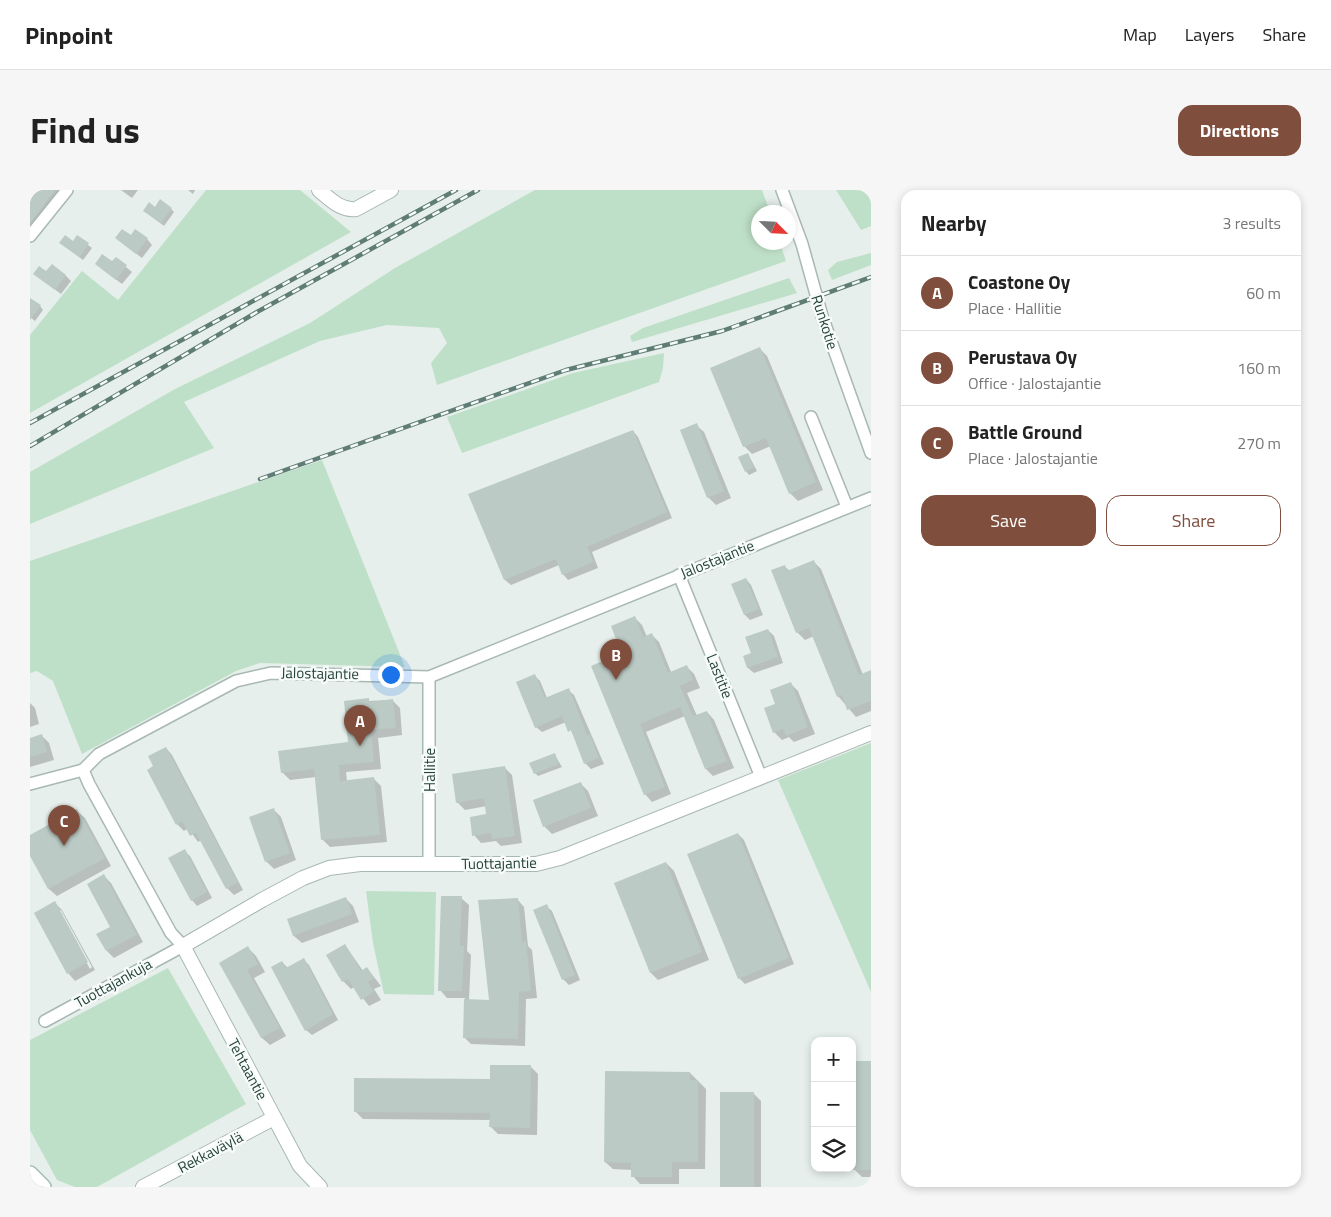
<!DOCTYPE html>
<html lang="en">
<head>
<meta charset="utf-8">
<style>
  body { margin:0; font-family:"Titillium Web",sans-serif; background:#f6f6f6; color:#222 }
  .controls { position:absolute; right:15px; bottom:15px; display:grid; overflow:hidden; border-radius:10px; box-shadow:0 2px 8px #0003 }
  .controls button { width:45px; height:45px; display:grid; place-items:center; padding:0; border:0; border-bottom:1px solid #e0e0e0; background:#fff; color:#222; font:25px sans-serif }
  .compass { position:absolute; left:721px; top:15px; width:45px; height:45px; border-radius:50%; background:#fff; box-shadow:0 2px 8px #0003; rotate:114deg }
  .you { position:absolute; left:360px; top:484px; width:18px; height:18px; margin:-12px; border:4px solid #fff; border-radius:50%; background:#1a73e8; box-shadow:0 0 0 8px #1a73e833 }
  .badge { display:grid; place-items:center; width:32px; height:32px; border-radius:50%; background:#804e3d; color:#fff; font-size:16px; font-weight:700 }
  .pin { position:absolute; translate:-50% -41px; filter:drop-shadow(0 1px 2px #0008) }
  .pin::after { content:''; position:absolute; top:26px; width:18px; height:15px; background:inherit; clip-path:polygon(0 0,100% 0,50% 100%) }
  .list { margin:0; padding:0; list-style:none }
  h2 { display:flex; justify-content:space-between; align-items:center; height:65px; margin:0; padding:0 20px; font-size:21px }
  h2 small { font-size:16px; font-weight:400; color:#767676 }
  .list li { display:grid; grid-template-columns:32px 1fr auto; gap:15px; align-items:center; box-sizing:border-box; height:75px; padding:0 20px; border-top:1px solid #e0e0e0 }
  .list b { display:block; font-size:19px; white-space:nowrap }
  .list p { margin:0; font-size:16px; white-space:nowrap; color:#767676 }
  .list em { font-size:16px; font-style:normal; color:#767676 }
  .actions { display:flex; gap:10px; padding:15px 20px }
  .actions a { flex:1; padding:11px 0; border:1px solid #804e3d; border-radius:15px; text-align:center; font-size:18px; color:#804e3d }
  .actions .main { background:#804e3d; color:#fff }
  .icon { flex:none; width:28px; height:28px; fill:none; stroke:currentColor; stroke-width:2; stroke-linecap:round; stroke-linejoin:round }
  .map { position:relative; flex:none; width:841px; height:997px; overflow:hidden; border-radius:15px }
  header { display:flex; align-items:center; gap:30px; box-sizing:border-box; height:70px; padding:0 25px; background:#fff; border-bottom:1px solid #e0e0e0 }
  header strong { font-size:24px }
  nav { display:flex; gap:28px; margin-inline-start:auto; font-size:18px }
  .intro { display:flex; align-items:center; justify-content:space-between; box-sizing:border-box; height:120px; padding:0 30px }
  h1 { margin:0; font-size:35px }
  .button { padding:12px 22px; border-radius:15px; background:#804e3d; color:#fff; font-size:18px; font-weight:700 }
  main { display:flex; gap:30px; padding:0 30px }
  aside { flex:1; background:#fff; border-radius:15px; box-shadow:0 2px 8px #0003 }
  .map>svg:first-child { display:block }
  .green { fill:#bfe0c8 }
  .shadow { fill:#0003; fill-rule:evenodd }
  .building { fill:#bbcac4 }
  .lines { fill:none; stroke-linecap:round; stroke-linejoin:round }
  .minor-casing { stroke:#a8b8b2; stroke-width:14 }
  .tertiary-casing { stroke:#a8b8b2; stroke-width:16 }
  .secondary-casing { stroke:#a4bbb3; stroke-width:18 }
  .minor { stroke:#fff; stroke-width:11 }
  .tertiary { stroke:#fff; stroke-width:14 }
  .secondary { stroke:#fff; stroke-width:15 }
  .rail-casing { stroke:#5f7d75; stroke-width:4.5 }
  .rail { stroke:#f7fbf9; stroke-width:2.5; stroke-dasharray:8; stroke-linecap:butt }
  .labels { text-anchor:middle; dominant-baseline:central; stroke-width:5; stroke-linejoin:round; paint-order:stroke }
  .street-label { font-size:15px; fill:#24423a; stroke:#f7fbf9 }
</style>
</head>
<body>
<header>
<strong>Pinpoint</strong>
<nav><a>Map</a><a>Layers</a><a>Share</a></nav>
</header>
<div class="intro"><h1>Find us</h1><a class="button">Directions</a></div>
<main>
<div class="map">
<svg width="841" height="997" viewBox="0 0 841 997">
  <rect width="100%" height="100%" fill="#e6efeb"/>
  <g class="green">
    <path d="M 176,0 L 270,0 L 321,42 L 0,223 L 0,145 L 52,81 L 88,110 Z"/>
    <path d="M 505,0 L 732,0 L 740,22 L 728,22 L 728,52 L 750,53 L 756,71 L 407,195 L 401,173 L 417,153 L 409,138 L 357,135 L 290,151 L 154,212 L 184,258 L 0,334 L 0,282 L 145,199 L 280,133 L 365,78 Z"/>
    <path d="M 806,0 L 841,0 L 841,36 L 831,40 Z"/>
    <path d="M 841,63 L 841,75 L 802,90 L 798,80 L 807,72 Z"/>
    <path d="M 759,88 L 767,103 L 602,152 L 600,146 L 613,138 Z"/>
    <path d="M 634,163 L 633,178 L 629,192 L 432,263 L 417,227 L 543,183 Z"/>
    <path d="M 292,270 L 375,477 L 230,473 L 206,481 L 52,564 L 23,491 L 7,481 L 0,483 L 0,371 Z"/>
    <path d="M 841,553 L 841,802 L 748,590 Z"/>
    <path d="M 336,701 L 406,702 L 404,805 L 354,804 L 343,753 Z"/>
    <path d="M 138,778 L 216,914 L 67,997 L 45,997 L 27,990 L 0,940 L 0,850 Z"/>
  </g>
  <g class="shadow">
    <path d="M 3,0 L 34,0 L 0,45 L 0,12 Z"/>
    <path d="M 91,0 L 108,0 L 102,8 Z"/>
    <path d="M 158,0 L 165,0 L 163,4 Z"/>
    <path d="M 125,18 L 141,19 L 144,22 L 134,36 L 118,24 Z"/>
    <path d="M 47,47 L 62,58 L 53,70 L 34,56 L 43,53 Z"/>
    <path d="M 101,47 L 117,49 L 122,55 L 112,68 L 92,53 Z"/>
    <path d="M 86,69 L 102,82 L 92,94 L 72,79 Z"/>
    <path d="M 17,83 L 35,85 L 41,91 L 31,104 L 11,89 Z"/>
    <path d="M 10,116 L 13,120 L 5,131 L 0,127 Z"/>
    <path d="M 729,158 L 737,166 L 793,300 L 768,311 L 760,303 L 741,256 L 722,264 L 714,256 Z"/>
    <path d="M 666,235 L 674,242 L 701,308 L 686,315 L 678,307 Z"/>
    <path d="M 603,241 L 608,247 L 642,328 L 562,362 L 568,378 L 538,390 L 533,384 L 529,375 L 481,395 L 475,390 L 440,304 Z"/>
    <path d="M 718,264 L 727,281 L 719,285 L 716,281 Z"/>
    <path d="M 784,372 L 791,379 L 833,485 L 841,483 L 841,521 L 826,527 L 808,506 L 784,446 L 775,450 L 767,442 L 754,376 L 760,381 Z"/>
    <path d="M 716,389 L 721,395 L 733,425 L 720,430 L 715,425 Z"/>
    <path d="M 605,428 L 612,435 L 617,447 L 622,445 L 629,452 L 641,482 L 656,476 L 664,484 L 670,498 L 657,503 L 667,526 L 677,522 L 684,530 L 704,578 L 683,586 L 676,579 L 655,526 L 616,542 L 641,604 L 622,612 L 615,604 L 593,463 Z"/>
    <path d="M 738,440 L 744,446 L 753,473 L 724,483 L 718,478 L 714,466 L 723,463 Z"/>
    <path d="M 505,486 L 510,491 L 517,508 L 538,500 L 544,505 L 574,574 L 561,579 L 555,573 L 544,546 L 536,532 L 512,542 L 506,537 Z"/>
    <path d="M 761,494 L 768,501 L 785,544 L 764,552 L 759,547 L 752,550 L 744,542 L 747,514 Z"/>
    <path d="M 362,510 L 370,518 L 372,545 L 348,548 L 351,579 L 316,582 L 317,592 L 344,589 L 351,596 L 357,652 L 300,657 L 292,649 L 286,587 L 260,590 L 252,582 L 319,554 L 315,512 Z"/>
    <path d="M 0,513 L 5,518 L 9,534 L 0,537 Z"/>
    <path d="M 12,546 L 19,553 L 24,570 L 0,577 L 0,549 Z"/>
    <path d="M 136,558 L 142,565 L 213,700 L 204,705 L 197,698 L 171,650 L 168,652 L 158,638 L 154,641 L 147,634 L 125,577 Z"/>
    <path d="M 524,564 L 532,577 L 508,586 L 505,583 Z"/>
    <path d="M 475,578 L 482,585 L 492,653 L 471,656 L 466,651 L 451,653 L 444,645 L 458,625 L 457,616 L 435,620 L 427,612 Z"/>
    <path d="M 550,593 L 558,601 L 568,626 L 522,644 L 514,636 Z"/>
    <path d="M 243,619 L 251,627 L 266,670 L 244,679 L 236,671 Z"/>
    <path d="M 47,621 L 55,628 L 81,676 L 27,706 L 19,699 L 0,664 L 0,647 Z"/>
    <path d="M 708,644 L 714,650 L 764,774 L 715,794 L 709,788 Z"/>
    <path d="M 154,661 L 160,666 L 182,708 L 167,716 L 162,710 Z"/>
    <path d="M 636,673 L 644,681 L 679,770 L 628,790 L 621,783 Z"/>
    <path d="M 74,686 L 81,693 L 113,752 L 84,768 L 77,761 L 82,737 Z"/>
    <path d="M 315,708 L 323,716 L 329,732 L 272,753 L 264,746 L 258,730 Z"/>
    <path d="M 431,708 L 439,715 L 437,761 L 441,765 L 439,810 L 460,811 L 487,709 L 494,717 L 498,756 L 502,760 L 507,808 L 496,809 L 495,856 L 441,854 L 434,847 L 435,808 L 417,808 L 410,800 Z"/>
    <path d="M 25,713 L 32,720 L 65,780 L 45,791 L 38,783 ZM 28,720 L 31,720 L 62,777 L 60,779 Z"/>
    <path d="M 516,716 L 522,721 L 550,790 L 539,795 L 533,789 Z"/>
    <path d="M 315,755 L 333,781 L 337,778 L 351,796 L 344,799 L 351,810 L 339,816 L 324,797 L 321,799 L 313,791 Z"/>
    <path d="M 218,758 L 226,766 L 235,782 L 224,788 L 256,846 L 240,855 L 232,848 L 191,773 Z"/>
    <path d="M 274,770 L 279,775 L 308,830 L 282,845 L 276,840 L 252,772 L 258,778 Z"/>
    <path d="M 841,873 L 841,987 L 832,987 L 824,979 Z"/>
    <path d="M 500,876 L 508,884 L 507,945 L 468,944 L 461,937 L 461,930 L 333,929 L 325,921 L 461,891 Z"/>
    <path d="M 660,883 L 676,899 L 675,979 L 649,979 L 649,994 L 610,994 L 603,986 L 603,980 L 583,979 L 575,972 Z"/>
    <path d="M 724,904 L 731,911 L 731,997 L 691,997 Z"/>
  </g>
  <g class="building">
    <path d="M 0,0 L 25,0 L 0,33 Z"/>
    <path d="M 130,9 L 142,18 L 131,33 L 113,21 L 119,12 L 125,17 Z"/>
    <path d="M 92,39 L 101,45 L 105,39 L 118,48 L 106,64 L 85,48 Z"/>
    <path d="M 35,45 L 43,51 L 47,45 L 59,53 L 50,67 L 29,53 Z"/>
    <path d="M 72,64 L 82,71 L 86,67 L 97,75 L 86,90 L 65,74 Z"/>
    <path d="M 22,74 L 36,85 L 25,100 L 3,84 L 9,76 L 16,81 Z"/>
    <path d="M 0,108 L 11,115 L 0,130 Z"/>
    <path d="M 730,157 L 786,292 L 759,304 L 736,248 L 713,257 L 680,178 Z"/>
    <path d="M 667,233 L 694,301 L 677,308 L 650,240 Z"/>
    <path d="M 603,240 L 637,322 L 557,357 L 564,372 L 532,385 L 526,369 L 474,390 L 438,304 Z"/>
    <path d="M 718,263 L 724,278 L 715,282 L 708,267 Z"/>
    <path d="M 784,370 L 829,485 L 841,480 L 841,511 L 817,520 L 812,505 L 807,507 L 779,438 L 766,443 L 741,380 L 755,375 L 757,381 Z"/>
    <path d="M 716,388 L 729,419 L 714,425 L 701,394 Z"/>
    <path d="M 605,426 L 613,447 L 622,443 L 638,483 L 657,475 L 663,490 L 650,496 L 663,526 L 677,521 L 697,571 L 675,579 L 650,517 L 610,534 L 635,597 L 614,605 L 561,476 L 591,463 L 581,436 Z"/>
    <path d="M 738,439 L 748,467 L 717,478 L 713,466 L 721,463 L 715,447 Z"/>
    <path d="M 505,484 L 515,508 L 539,498 L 557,545 L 560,544 L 569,568 L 554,574 L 541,540 L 538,542 L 532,526 L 505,538 L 486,492 Z"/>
    <path d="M 761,492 L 778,537 L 756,546 L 753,539 L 743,543 L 734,518 L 745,514 L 740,500 Z"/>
    <path d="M 339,508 L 339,512 L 363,509 L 366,538 L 341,540 L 344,572 L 309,575 L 310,591 L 344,587 L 350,645 L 291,650 L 284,579 L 251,583 L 248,561 L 318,552 L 314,511 Z"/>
    <path d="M 12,544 L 17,562 L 0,567 L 0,548 Z"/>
    <path d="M 136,557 L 208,692 L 196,699 L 166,643 L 160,646 L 152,631 L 146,635 L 117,580 L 123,576 L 118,566 Z"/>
    <path d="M 525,563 L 529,574 L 504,584 L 499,573 Z"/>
    <path d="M 475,576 L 485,646 L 462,649 L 461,643 L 442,646 L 440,627 L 456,624 L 454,608 L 426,613 L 422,584 Z"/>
    <path d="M 551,592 L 561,618 L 513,637 L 503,610 Z"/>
    <path d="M 244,618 L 260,663 L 235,672 L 219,627 Z"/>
    <path d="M 47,619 L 75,668 L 18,699 L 0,666 L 0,645 Z"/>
    <path d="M 708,643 L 759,768 L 708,789 L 657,664 Z"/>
    <path d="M 155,659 L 177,702 L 161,711 L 138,668 Z"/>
    <path d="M 636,672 L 672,762 L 620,783 L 584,693 Z"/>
    <path d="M 74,684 L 107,745 L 76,761 L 66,744 L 80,737 L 57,694 Z"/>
    <path d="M 411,706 L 432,706 L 430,756 L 434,756 L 432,801 L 408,801 Z"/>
    <path d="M 316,707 L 322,724 L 263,746 L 257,729 Z"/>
    <path d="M 488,708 L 492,752 L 496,751 L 501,801 L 489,802 L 488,849 L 433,848 L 434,809 L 459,810 L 448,710 Z"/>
    <path d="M 25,711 L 58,772 L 37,784 L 4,723 Z"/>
    <path d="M 517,714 L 545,785 L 532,790 L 503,720 Z"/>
    <path d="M 315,754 L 331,781 L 337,777 L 344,788 L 338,792 L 344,802 L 331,810 L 318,789 L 312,792 L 296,765 Z"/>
    <path d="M 218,756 L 228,774 L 217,780 L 250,838 L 231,848 L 189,773 Z"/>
    <path d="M 274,768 L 303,824 L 275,841 L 241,777 L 252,771 L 256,778 Z"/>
    <path d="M 825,871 L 841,871 L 841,980 L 823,980 Z"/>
    <path d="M 460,875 L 501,875 L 500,938 L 459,937 L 460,923 L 324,922 L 324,888 L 460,889 Z"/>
    <path d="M 575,881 L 660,882 L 660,890 L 668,890 L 668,972 L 642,972 L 642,987 L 601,987 L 601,973 L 574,972 Z"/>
    <rect x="690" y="902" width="34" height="95"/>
  </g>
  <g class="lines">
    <g class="minor-casing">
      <g id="minor">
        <path d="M 752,0 L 772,54 L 792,126 L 841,263"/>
        <path d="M 0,46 L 37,0"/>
        <path d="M 781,227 L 817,317"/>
        <path d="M 649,385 L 731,587"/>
        <path d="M 0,594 L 53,580"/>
        <path d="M 399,673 L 399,487"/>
        <path d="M 15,831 L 153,756 L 141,743 L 59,594 L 53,580 L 69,564 L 206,491 L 241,483 L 399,487 L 841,308"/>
      </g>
    </g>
    <g class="tertiary-casing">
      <g id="tertiary">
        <path d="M 289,0 C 300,9 311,21 326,19 L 361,0"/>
        <path d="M 113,997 L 244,928"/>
        <path d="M 290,997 L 270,976 L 153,756 L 232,710 L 273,688 L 299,678 L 330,674 L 506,674 L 530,668 L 841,543"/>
      </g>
    </g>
    <g class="secondary-casing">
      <path id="secondary" d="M 0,984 L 13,997"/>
    </g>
    <use href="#minor" class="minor"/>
    <use href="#tertiary" class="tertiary"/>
    <use href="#secondary" class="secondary"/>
    <g class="rail-casing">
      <g id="rail">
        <path d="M 0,233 L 426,0"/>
        <path d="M 0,256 L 227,122 L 448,0"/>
        <path d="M 230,289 L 536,180 L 692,141 L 841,87"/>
      </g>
    </g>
    <use href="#rail" class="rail"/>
  </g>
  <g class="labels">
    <g class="street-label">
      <text transform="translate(795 132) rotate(72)">Runkotie</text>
      <text transform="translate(687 369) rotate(-22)">Jalostajantie</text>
      <text transform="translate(290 483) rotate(1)">Jalostajantie</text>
      <text transform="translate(690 486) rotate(68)">Lastitie</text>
      <text transform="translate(399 580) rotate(-90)">Hallitie</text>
      <text transform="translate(469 673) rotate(-1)">Tuottajantie</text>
      <text transform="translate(83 793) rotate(-29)">Tuottajankuja</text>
      <text transform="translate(218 879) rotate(62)">Tehtaantie</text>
      <text transform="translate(180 962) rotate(-28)">Rekkaväylä</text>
    </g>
  </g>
</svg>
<div class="controls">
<button>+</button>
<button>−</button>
<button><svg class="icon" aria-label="layers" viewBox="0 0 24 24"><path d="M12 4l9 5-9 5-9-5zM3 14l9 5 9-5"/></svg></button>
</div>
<svg class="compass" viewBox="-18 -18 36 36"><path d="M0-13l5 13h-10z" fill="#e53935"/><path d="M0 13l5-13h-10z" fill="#767676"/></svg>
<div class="you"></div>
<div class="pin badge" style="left:330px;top:556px">A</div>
<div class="pin badge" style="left:586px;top:490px">B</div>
<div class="pin badge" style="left:34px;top:656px">C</div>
</div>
<aside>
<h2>Nearby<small>3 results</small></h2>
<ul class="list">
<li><span class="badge">A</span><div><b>Coastone Oy</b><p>Place · Hallitie</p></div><em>60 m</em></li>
<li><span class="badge">B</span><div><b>Perustava Oy</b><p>Office · Jalostajantie</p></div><em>160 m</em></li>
<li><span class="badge">C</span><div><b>Battle Ground</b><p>Place · Jalostajantie</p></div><em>270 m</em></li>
</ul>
<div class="actions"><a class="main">Save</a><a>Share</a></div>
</aside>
</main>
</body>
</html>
